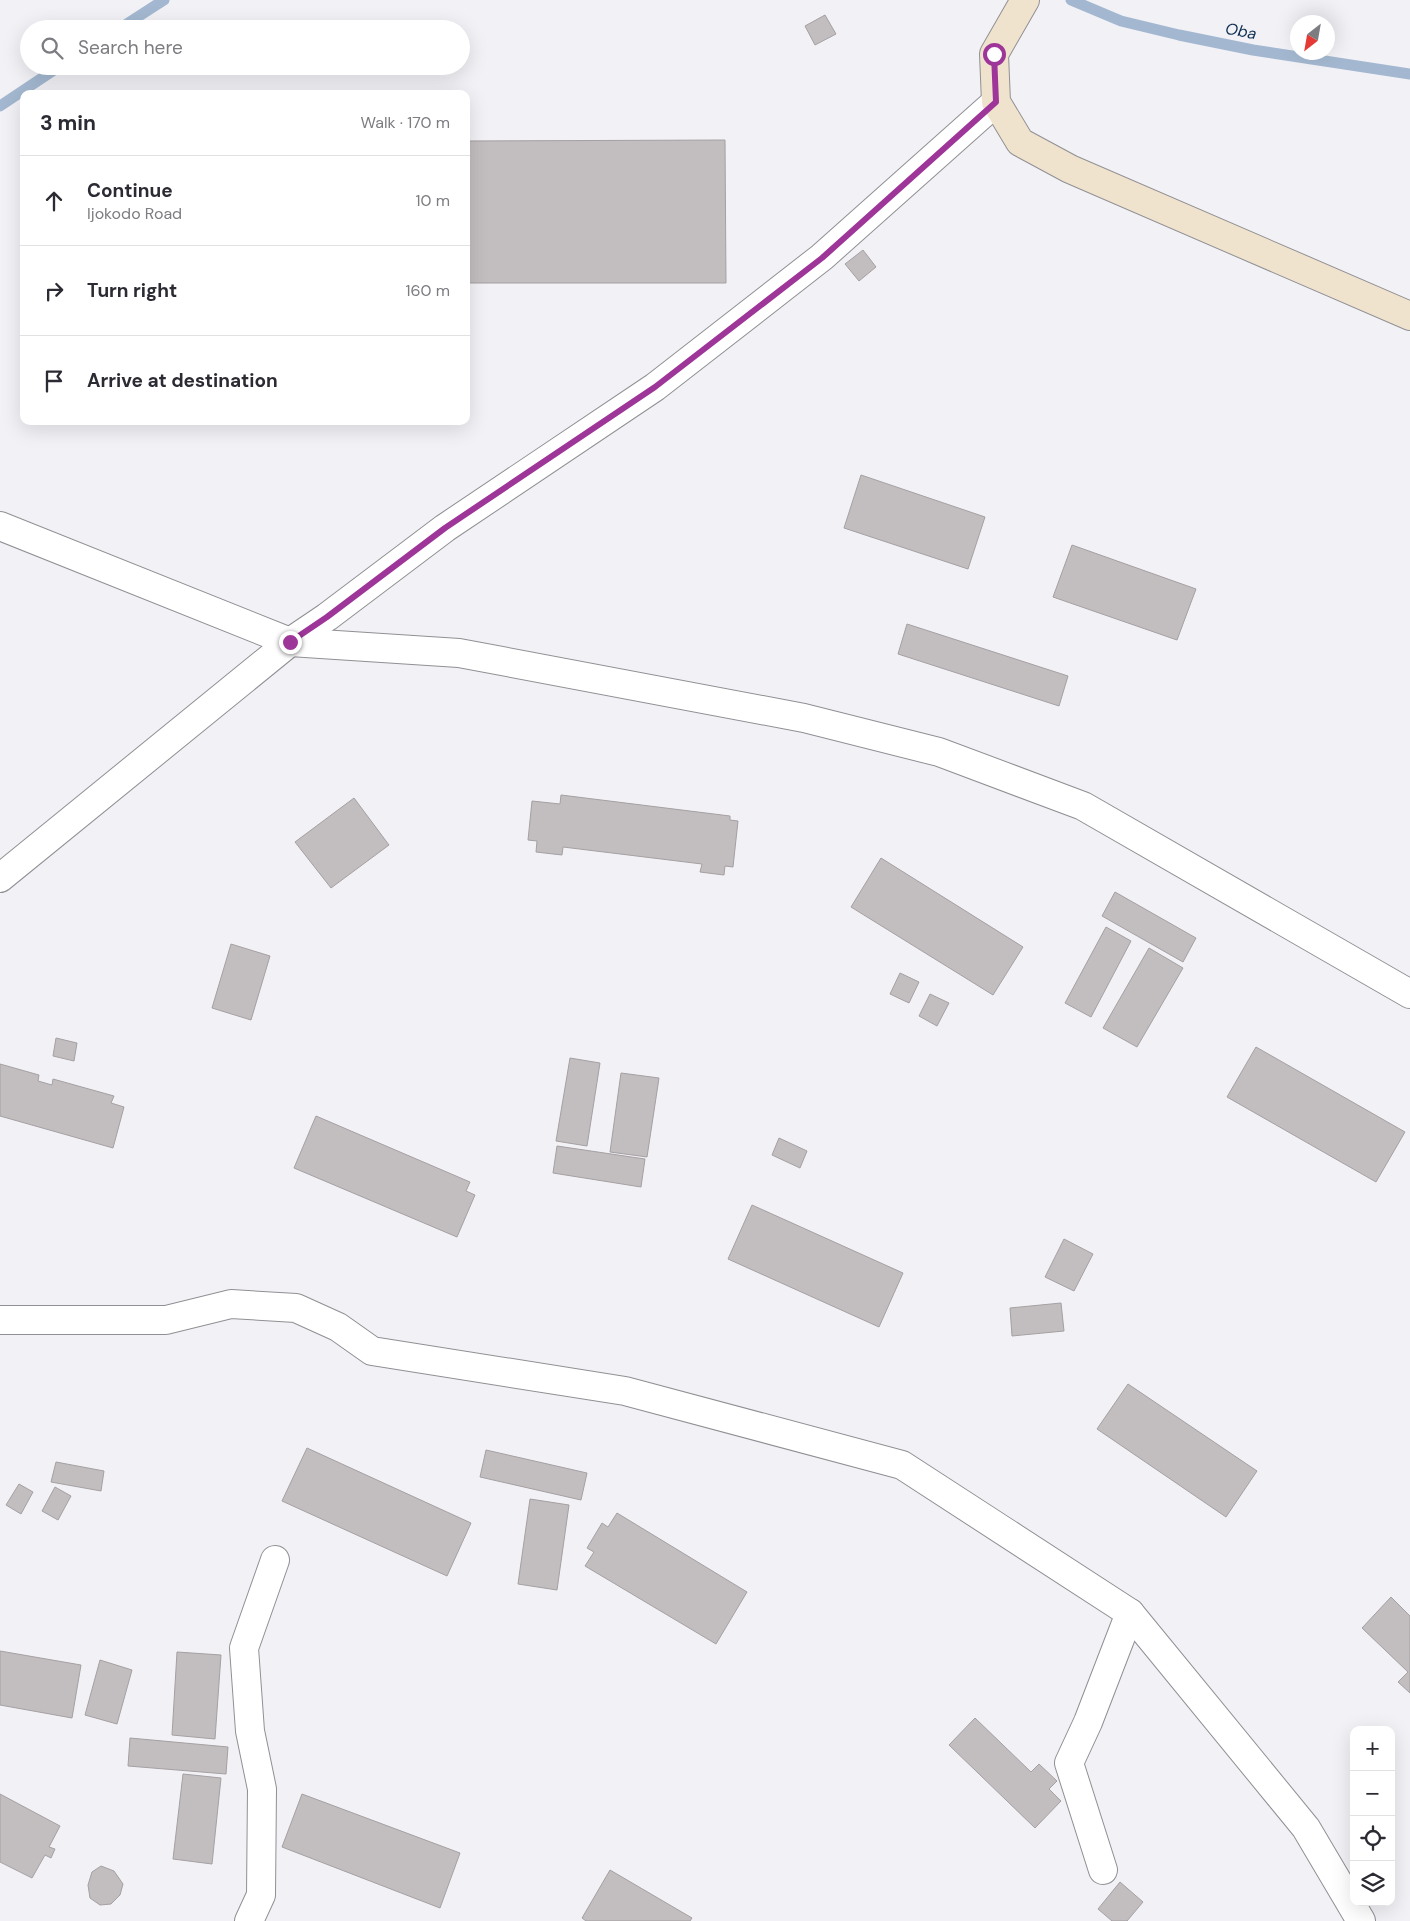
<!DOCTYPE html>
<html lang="en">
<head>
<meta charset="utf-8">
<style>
  body { margin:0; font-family:"DM Sans",sans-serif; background:#f7f7f7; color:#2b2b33 }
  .controls { position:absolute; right:15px; bottom:15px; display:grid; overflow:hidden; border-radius:10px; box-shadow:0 5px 20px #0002 }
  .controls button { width:45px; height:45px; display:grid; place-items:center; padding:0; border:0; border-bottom:1px solid #e1e1e2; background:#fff; color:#2b2b33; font:25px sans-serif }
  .compass { position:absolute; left:1290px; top:15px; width:45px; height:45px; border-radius:50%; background:#fff; box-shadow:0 5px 20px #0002; rotate:211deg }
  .stop { position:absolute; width:15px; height:15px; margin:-11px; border:4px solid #9e3598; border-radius:50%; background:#fff }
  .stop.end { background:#9e3598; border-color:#fff; box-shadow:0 1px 5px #0008 }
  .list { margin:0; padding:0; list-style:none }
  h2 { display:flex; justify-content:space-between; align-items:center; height:65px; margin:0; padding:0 20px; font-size:21px }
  h2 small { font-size:16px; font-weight:400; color:#7c7c81 }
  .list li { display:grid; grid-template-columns:32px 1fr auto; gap:15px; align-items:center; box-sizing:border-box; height:90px; padding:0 20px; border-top:1px solid #e1e1e2 }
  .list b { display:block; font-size:19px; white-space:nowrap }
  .list p { margin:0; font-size:16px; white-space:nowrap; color:#7c7c81 }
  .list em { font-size:16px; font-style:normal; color:#7c7c81 }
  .icon { flex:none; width:28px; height:28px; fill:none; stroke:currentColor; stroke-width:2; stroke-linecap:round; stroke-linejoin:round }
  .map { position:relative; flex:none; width:1410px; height:1921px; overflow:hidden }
  .search { position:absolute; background:#fff; box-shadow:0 5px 20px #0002; left:20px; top:20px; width:450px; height:55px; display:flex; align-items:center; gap:12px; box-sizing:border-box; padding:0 18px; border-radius:28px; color:#7c7c81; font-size:19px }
  .panel { position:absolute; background:#fff; box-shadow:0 5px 20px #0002; left:20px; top:90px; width:450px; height:335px; border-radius:10px }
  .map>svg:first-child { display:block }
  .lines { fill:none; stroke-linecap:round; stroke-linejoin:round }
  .stream { stroke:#a3b8d0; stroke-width:11 }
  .building { fill:#c2bdbf; stroke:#a5a0a2 }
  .minor-casing { stroke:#909094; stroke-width:30 }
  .tertiary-casing { stroke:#909094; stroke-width:30 }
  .secondary-casing { stroke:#909094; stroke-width:30 }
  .minor { stroke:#fff; stroke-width:28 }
  .tertiary { stroke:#fff; stroke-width:28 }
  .secondary { stroke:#f0e3ce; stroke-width:28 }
  .route { stroke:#9e3598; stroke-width:6 }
  .labels { text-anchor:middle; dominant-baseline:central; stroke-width:4; stroke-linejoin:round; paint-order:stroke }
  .water-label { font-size:16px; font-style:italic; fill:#0f2f51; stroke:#f2f1f6 }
</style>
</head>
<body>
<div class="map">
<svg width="1410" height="1921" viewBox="0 0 1410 1921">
  <rect width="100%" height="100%" fill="#f2f1f6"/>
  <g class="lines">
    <g class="stream">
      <path d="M 1071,0 L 1121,21 L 1179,35 L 1253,50 L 1410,74"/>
      <path d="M 119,29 L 164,0"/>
      <path d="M 0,106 L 60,66"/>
    </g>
  </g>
  <g class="building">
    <path d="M 825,15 L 836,34 L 815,45 L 805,26 Z"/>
    <path d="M 725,140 L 726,283 L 466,283 L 466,141 Z"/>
    <path d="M 863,250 L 876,267 L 859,281 L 845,264 Z"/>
    <path d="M 861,475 L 985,517 L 968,569 L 844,528 Z"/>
    <path d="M 1072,545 L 1196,589 L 1177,640 L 1053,597 Z"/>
    <path d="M 907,624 L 1068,676 L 1059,706 L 898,654 Z"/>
    <path d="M 561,795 L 730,816 L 730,820 L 738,821 L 733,867 L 725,866 L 724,875 L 700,872 L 702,864 L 563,847 L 562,855 L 536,852 L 537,841 L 528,840 L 532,801 L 560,804 Z"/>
    <path d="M 354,798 L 389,845 L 331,888 L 295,842 Z"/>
    <path d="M 881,858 L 1023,947 L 993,995 L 851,907 Z"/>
    <path d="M 1115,892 L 1196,938 L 1183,962 L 1102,916 Z"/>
    <path d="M 1106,927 L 1131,941 L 1091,1017 L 1065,1003 Z"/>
    <path d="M 231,944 L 270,956 L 251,1020 L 212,1008 Z"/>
    <path d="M 1149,948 L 1183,968 L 1137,1047 L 1103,1028 Z"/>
    <path d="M 900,973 L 919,982 L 909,1003 L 890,994 Z"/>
    <path d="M 930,994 L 949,1003 L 937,1026 L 919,1016 Z"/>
    <path d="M 56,1038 L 77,1043 L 74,1061 L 53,1056 Z"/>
    <path d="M 1256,1047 L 1405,1132 L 1376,1182 L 1227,1097 Z"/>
    <path d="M 570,1058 L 600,1063 L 587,1146 L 556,1141 Z"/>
    <path d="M 0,1064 L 39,1075 L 38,1081 L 52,1085 L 53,1079 L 114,1096 L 111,1103 L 124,1107 L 113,1148 L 0,1116 Z"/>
    <path d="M 621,1073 L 659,1078 L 647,1157 L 610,1152 Z"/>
    <path d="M 316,1116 L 470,1182 L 466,1191 L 475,1195 L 457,1237 L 294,1168 Z"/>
    <path d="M 779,1138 L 807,1151 L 800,1168 L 772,1155 Z"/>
    <path d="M 557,1146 L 645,1159 L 641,1187 L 553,1173 Z"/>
    <path d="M 752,1205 L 903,1273 L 879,1327 L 728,1259 Z"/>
    <path d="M 1064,1239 L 1093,1254 L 1074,1291 L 1045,1277 Z"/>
    <path d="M 1061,1303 L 1064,1331 L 1012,1336 L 1010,1308 Z"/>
    <path d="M 1128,1384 L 1257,1471 L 1226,1517 L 1097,1429 Z"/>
    <path d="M 307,1448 L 471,1523 L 447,1576 L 282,1501 Z"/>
    <path d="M 486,1450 L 587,1473 L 581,1500 L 480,1477 Z"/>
    <path d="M 56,1462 L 104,1471 L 101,1491 L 51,1482 Z"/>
    <path d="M 19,1484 L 33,1492 L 21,1514 L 6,1505 Z"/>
    <path d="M 55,1487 L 71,1496 L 58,1520 L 42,1511 Z"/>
    <path d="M 530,1499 L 569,1505 L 557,1590 L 518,1584 Z"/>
    <path d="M 617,1513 L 747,1592 L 716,1644 L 585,1566 L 594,1552 L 587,1548 L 602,1523 L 608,1527 Z"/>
    <path d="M 1391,1597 L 1410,1616 L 1410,1693 L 1398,1682 L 1408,1672 L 1362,1628 Z"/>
    <path d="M 0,1651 L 81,1665 L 72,1718 L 0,1705 Z"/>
    <path d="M 177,1652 L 221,1655 L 215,1739 L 172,1735 Z"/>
    <path d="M 100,1660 L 132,1670 L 117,1724 L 85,1715 Z"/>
    <path d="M 975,1718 L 1031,1772 L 1039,1764 L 1057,1781 L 1049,1789 L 1061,1801 L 1035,1828 L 949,1745 Z"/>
    <path d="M 130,1738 L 228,1747 L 226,1774 L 128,1766 Z"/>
    <path d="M 183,1774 L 221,1778 L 212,1864 L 173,1859 Z"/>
    <path d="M 0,1794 L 60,1826 L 49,1847 L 55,1849 L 51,1858 L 45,1855 L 32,1878 L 0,1862 Z"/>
    <path d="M 302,1794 L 460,1853 L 440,1908 L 282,1847 Z"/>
    <path d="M 101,1866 L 114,1871 L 123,1884 L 120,1895 L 111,1904 L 100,1905 L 90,1898 L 88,1885 L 92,1872 Z"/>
    <path d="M 610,1870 L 692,1918 L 690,1921 L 586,1921 L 582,1918 Z"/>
    <path d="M 1120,1882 L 1143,1902 L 1127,1921 L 1112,1921 L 1098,1909 Z"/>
  </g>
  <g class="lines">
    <g class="minor-casing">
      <g id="minor">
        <path d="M 290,642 L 459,653 L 804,718 L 939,752 L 1083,806 L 1410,994"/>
        <path d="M 0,1320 L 166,1320 L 231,1304 L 296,1308 L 338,1327 L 372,1351 L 625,1391 L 902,1465 L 1130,1613 L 1306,1828 L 1361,1921"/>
        <path d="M 1103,1870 L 1069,1763 L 1088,1722 L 1130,1613"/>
        <path d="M 249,1921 L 261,1895 L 262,1789 L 250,1731 L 244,1648 L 275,1560"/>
      </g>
    </g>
    <g class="tertiary-casing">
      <g id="tertiary">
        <path d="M 0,526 L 290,642"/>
        <path d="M 0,878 L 290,642 L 327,617 L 445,528 L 655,387 L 822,257 L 996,102"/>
      </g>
    </g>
    <g class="secondary-casing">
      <path id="secondary" d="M 1025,0 L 994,54 L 996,102 L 1020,142 L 1070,169 L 1410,316"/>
    </g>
    <use href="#minor" class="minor"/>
    <use href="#tertiary" class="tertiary"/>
    <use href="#secondary" class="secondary"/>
  </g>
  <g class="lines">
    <path class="route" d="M 290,642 L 327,617 L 445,528 L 655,387 L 822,258 L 996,102 L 994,54"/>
  </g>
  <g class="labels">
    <g class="water-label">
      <text transform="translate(1241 31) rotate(11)">Oba</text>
    </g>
  </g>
</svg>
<div class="controls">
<button>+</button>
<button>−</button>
<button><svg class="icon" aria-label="locate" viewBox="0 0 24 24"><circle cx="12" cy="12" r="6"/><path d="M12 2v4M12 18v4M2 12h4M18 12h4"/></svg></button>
<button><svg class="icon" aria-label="layers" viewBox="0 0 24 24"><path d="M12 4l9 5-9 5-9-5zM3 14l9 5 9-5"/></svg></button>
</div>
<svg class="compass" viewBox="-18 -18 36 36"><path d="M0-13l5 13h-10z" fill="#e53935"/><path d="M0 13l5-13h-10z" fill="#7c7c81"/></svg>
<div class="stop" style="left:994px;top:54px"></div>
<div class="stop end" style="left:290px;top:642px"></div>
<div class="search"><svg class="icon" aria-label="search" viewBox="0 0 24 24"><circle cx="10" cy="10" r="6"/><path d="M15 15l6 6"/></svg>Search here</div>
<section class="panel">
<h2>3 min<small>Walk · 170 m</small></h2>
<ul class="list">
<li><svg class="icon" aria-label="ahead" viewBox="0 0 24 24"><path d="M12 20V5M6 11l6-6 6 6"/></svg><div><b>Continue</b><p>Ijokodo Road</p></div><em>10 m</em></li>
<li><svg class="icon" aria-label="right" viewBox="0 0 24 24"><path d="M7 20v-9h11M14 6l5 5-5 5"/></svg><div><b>Turn right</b></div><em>160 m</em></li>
<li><svg class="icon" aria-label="arrive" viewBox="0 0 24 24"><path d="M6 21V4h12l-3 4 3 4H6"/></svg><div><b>Arrive at destination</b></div></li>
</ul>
</section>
</div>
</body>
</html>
